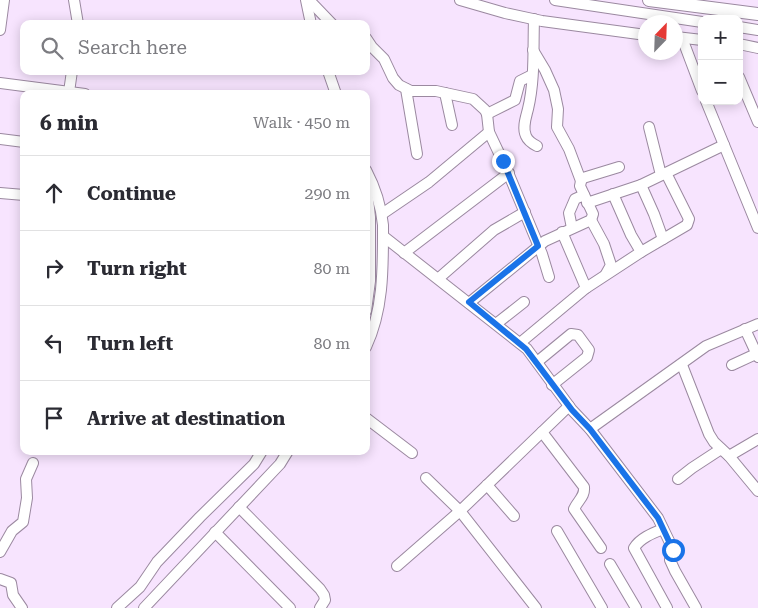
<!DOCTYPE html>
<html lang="en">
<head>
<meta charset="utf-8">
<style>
  body { margin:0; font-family:"Roboto Serif",serif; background:#f7f7f7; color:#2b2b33 }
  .controls { position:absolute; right:15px; top:15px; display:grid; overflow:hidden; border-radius:10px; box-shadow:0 2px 12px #0003 }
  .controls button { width:45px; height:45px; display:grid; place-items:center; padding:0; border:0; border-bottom:1px solid #e1e1e2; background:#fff; color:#2b2b33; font:25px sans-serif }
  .compass { position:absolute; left:638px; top:15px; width:45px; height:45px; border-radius:50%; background:#fff; box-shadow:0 2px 12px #0003; rotate:23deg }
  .stop { position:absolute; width:15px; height:15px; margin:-11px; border:4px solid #1a73e8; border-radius:50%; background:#fff }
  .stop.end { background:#1a73e8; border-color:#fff; box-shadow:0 1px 5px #0008 }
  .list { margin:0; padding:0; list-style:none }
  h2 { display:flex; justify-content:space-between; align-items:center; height:65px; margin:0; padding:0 20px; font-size:21px }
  h2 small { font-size:16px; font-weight:400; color:#7c7c81 }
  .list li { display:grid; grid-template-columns:32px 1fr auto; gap:15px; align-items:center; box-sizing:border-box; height:75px; padding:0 20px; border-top:1px solid #e1e1e2 }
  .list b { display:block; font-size:19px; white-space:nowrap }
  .list em { font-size:16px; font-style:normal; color:#7c7c81 }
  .icon { flex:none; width:28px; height:28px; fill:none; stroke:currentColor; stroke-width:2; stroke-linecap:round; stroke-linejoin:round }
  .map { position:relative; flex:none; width:758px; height:608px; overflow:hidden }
  .search { position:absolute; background:#fff; box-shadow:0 2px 12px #0003; left:20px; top:20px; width:350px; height:55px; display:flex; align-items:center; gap:12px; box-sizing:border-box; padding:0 18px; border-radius:10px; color:#7c7c81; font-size:19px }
  .panel { position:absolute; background:#fff; box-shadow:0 2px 12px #0003; left:20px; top:90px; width:350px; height:365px; border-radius:10px }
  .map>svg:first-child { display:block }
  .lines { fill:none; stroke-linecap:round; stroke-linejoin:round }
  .minor-casing { stroke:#9b89a0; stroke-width:12 }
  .major-casing { stroke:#9b89a0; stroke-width:14 }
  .minor { stroke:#fff; stroke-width:10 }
  .major { stroke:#fff; stroke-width:12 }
  .route { stroke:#1a73e8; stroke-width:6 }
</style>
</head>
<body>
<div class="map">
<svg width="758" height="608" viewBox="0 0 758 608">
  <rect width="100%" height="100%" fill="#f7e4fe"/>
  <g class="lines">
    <g class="minor-casing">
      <g id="minor">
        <path d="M 74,0 L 78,24"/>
        <path d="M 306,0 L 311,24"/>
        <path d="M 309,0 L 332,24"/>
        <path d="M 460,0 L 505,13 L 542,21 L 646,35"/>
        <path d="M 555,0 L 702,22"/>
        <path d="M 534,19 C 533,49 535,80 528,109 C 526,117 522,128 526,136 C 528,141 533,144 537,146"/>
        <path d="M 739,27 L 758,30"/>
        <path d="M 0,30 L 4,0"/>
        <path d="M 676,37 L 702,40"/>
        <path d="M 366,38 L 372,47 L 384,59 L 393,78 L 399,85 L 411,91 L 436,91 L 473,99 L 485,110 L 487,114 L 489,132 L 507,170 L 542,254 L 549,277"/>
        <path d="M 682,38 L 702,91"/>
        <path d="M 739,44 L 758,48"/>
        <path d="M 533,50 L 545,70 L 554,90 L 558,109 L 557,127 L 569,149 L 581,181"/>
        <path d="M 328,71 L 336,94"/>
        <path d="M 739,77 L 758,122"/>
        <path d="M 0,83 L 85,94"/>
        <path d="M 406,89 L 417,154"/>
        <path d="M 69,92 L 72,71"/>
        <path d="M 445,93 L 452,125"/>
        <path d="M 706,101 L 758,228"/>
        <path d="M 487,114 L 515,100 L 520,81 L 532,75"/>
        <path d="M 649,127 L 661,175"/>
        <path d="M 0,139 L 24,142"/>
        <path d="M 366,170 C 375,187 381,205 383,225 C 383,266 384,309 366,347"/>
        <path d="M 366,181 L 370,217 L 370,281 L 366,311"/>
        <path d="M 641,185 L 654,214 L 663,239"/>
        <path d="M 0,193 L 24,195"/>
        <path d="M 613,194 L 631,235 L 641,252"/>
        <path d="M 587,203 L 641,185 L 724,145"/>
        <path d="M 382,214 L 429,182 L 489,132"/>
        <path d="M 591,220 L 604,244 L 611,265 L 606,274"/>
        <path d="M 572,228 L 569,213 L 575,199 L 584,195"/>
        <path d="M 562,232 L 586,288"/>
        <path d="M 383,236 L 527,349 L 572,410 L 590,429 L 658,518 L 672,547 L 670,560 L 675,571 L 696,608"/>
        <path d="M 404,253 L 509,173"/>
        <path d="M 439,278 L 494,230 L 525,212"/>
        <path d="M 469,303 L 545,241 L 591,220 L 593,214 L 580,186 L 581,181 L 583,178 L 619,167"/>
        <path d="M 496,324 L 524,302"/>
        <path d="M 745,329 L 758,357"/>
        <path d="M 520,343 L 586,288 L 641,252 L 687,225 L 689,219 L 666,173"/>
        <path d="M 537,362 L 571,334 L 578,335 L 589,350 L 587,357 L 552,385"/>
        <path d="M 682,365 L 709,434 L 714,442 L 729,456 L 758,491"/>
        <path d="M 732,365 L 758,353"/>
        <path d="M 366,418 L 412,453"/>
        <path d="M 590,429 L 706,346 L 758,324"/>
        <path d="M 542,432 L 584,487 C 585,497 578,500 574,509 L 601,548"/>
        <path d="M 729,456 L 758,439"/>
        <path d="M 426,478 L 460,511 L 536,608"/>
        <path d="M 678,479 L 692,468 L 721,449"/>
        <path d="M 487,485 L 514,516"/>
        <path d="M 239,507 L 320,589 L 324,595 L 325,600 L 320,608"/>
        <path d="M 663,529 C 653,533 640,538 634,548 L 667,608"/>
        <path d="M 557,531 L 602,608"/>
        <path d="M 215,532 L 290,608"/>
        <path d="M 0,552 L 12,531 L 23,522 L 27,498 L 26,479 L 33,463"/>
        <path d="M 610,564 L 636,608"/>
        <path d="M 397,566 L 460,511 L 569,406"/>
        <path d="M 0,579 L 11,583 L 13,595 L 22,608"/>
        <path d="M 117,608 L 140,587 L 157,562 L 200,517 L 254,464 L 262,451"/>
        <path d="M 144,608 L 280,464 L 288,451"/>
      </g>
    </g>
    <g class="major-casing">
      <path id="major" d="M 649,0 L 758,14"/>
    </g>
    <use href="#minor" class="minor"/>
    <use href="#major" class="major"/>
  </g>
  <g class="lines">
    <path class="route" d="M 503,161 L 538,246 L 469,302 L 526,349 L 572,410 L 590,429 L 658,518 L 673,550"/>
  </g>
</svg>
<div class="controls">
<button>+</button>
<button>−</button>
</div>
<svg class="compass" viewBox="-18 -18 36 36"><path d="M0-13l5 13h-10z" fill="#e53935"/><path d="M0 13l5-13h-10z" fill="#7c7c81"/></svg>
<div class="stop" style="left:673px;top:550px"></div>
<div class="stop end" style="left:503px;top:161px"></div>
<div class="search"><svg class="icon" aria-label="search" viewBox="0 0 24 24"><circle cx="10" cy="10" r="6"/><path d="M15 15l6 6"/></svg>Search here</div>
<section class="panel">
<h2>6 min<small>Walk · 450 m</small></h2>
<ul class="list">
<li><svg class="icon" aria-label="ahead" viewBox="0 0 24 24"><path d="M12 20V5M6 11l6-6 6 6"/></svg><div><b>Continue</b></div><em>290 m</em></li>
<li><svg class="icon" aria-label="right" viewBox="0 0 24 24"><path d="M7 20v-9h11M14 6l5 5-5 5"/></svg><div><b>Turn right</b></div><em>80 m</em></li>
<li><svg class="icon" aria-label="left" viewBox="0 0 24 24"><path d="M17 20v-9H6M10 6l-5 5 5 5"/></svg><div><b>Turn left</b></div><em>80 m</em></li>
<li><svg class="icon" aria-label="arrive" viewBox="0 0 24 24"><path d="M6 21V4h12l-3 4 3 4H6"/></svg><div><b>Arrive at destination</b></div></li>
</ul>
</section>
</div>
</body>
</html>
